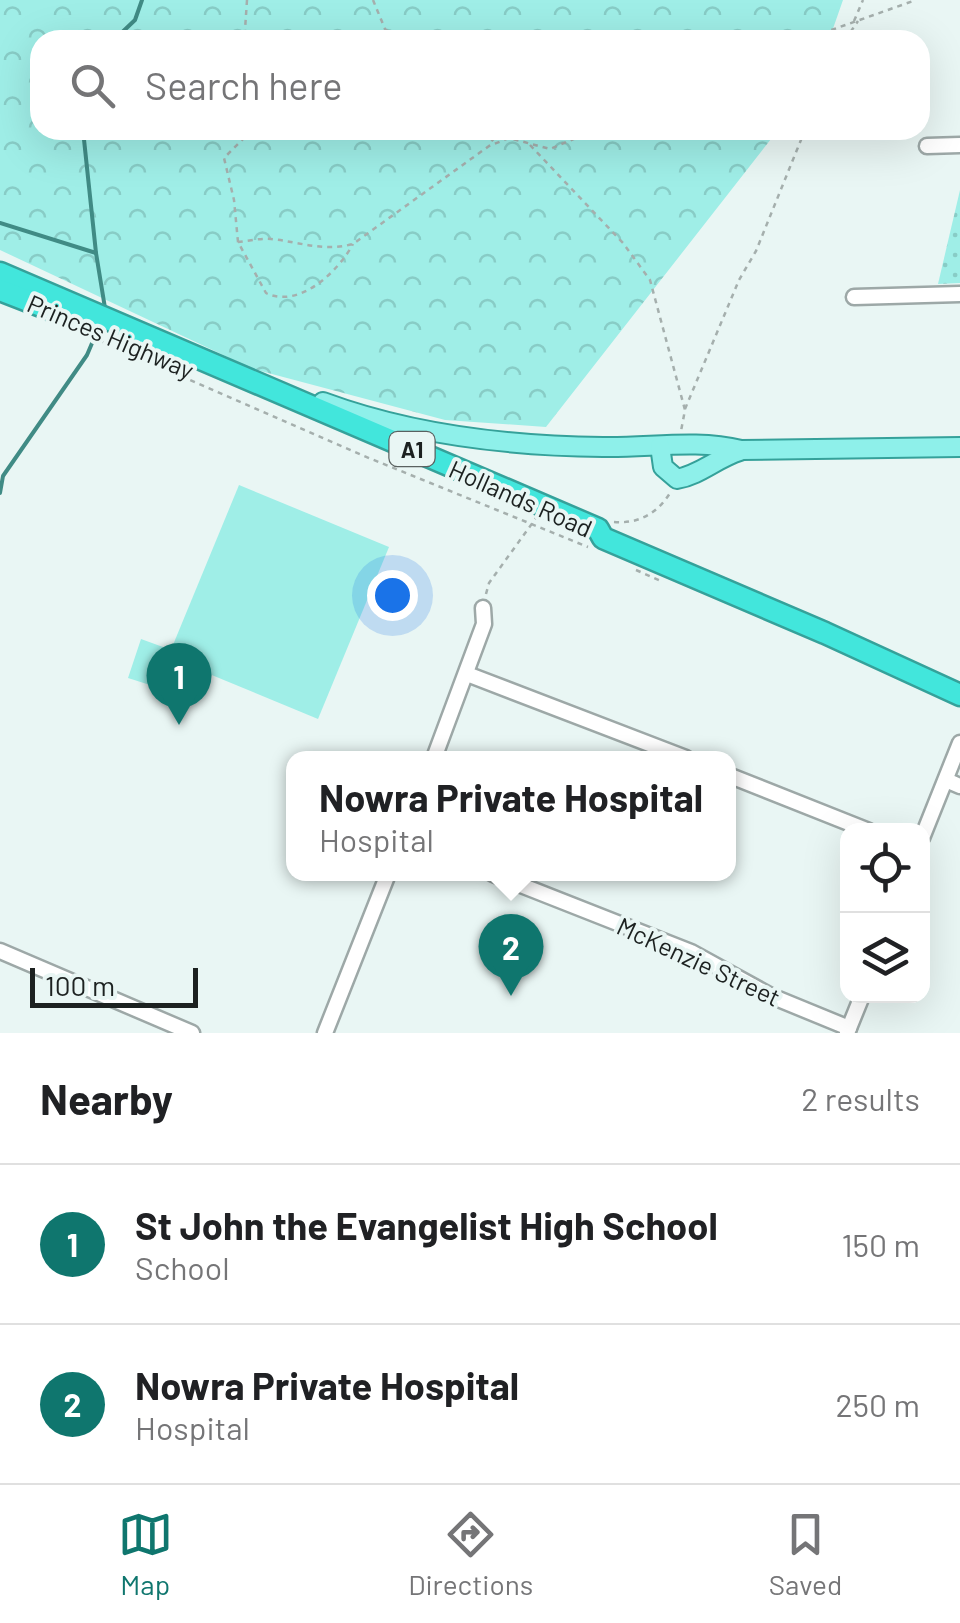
<!DOCTYPE html>
<html lang="en">
<head>
<meta charset="utf-8">
<style>
  body { margin:0; font-family:Barlow,sans-serif; background:#f6f6f6; color:#202124 }
  .controls { position:absolute; right:30px; bottom:30px; display:grid; overflow:hidden; border-radius:20px; box-shadow:0 10px 40px #0002 }
  .controls button { width:90px; height:90px; display:grid; place-items:center; padding:0; border:0; border-bottom:2px solid #e0e0e0; background:#fff; color:#202124; font:50px sans-serif }
  .scale { position:absolute; left:30px; bottom:25px; width:168px; box-sizing:border-box; padding-left:10px; border:5px solid #1c2120; border-top:0; font-size:28px; line-height:35px; white-space:nowrap; color:#1c2120; -webkit-text-stroke:8px #e9f6f4; paint-order:stroke }
  .you { position:absolute; left:392px; top:595px; width:35px; height:35px; margin:-25px; border:8px solid #fff; border-radius:50%; background:#1a73e8; box-shadow:0 0 0 15px #1a73e833 }
  .badge { display:grid; place-items:center; width:65px; height:65px; border-radius:50%; background:#0f766e; color:#fff; font-size:32px; font-weight:700 }
  .pin { position:absolute; translate:-50% -82px; filter:drop-shadow(0 2px 5px #0008) }
  .pin::after { content:''; position:absolute; top:52px; width:35px; height:30px; background:inherit; clip-path:polygon(0 0,100% 0,50% 100%) }
  .popup { position:absolute; left:286px; top:751px; width:450px; height:130px; box-sizing:border-box; display:grid; place-content:center; border-radius:20px; background:#fff; filter:drop-shadow(0 2px 8px #0005); font-size:32px; white-space:nowrap; color:#757577 }
  .popup b { font-size:38px; color:#202124 }
  .popup::after { content:''; position:absolute; left:50%; top:100%; margin-left:-20px; border:20px solid transparent; border-top-color:#fff }
  .list { margin:0; padding:0; list-style:none }
  h2 { display:flex; justify-content:space-between; align-items:center; height:130px; margin:0; padding:0 40px; font-size:42px }
  h2 small { font-size:32px; font-weight:400; color:#757577 }
  .list li { display:grid; grid-template-columns:65px 1fr auto; gap:30px; align-items:center; box-sizing:border-box; height:160px; padding:0 40px; border-top:2px solid #e0e0e0 }
  .list b { display:block; font-size:38px; white-space:nowrap }
  .list p { margin:0; font-size:32px; white-space:nowrap; color:#757577 }
  .list em { font-size:32px; font-style:normal; color:#757577 }
  .icon { flex:none; width:55px; height:55px; fill:none; stroke:currentColor; stroke-width:2; stroke-linecap:round; stroke-linejoin:round }
  .map { position:relative; flex:none; width:960px; height:1033px; overflow:hidden }
  .search { position:absolute; background:#fff; box-shadow:0 10px 40px #0002; left:30px; right:30px; top:30px; height:110px; display:flex; align-items:center; gap:25px; box-sizing:border-box; padding:0 35px; border-radius:30px; color:#757577; font-size:38px }
  .sheet { height:450px; background:#fff }
  nav { display:flex; justify-content:space-around; align-items:center; box-sizing:border-box; height:140px; border-top:2px solid #e0e0e0; background:#fff; font-size:28px; color:#757577 }
  nav a { display:grid; justify-items:center; gap:5px }
  nav .on { color:#0f766e }
  .map>svg:first-child { display:block }
  .forest { fill:url(#forest-crowns) }
  .park { fill:url(#park-dots) }
  .garden { fill:#9feee7 }
  .lines { fill:none; stroke-linecap:round; stroke-linejoin:round }
  .stream { stroke:#408b85; stroke-width:4 }
  .minor-casing { stroke:#9da8a7; stroke-width:19 }
  .major-casing { stroke:#35a19a; stroke-width:22 }
  .highway-casing { stroke:#35a19a; stroke-width:25 }
  .path { stroke:#a5afad; stroke-width:2.5; stroke-dasharray:5 5; stroke-linecap:butt }
  .minor { stroke:#fff; stroke-width:14 }
  .major { stroke:#8ef0ea; stroke-width:18 }
  .highway { stroke:#42e6dc; stroke-width:20 }
  .labels { text-anchor:middle; dominant-baseline:central; stroke-width:8; stroke-linejoin:round; paint-order:stroke }
  .shield { fill:#e9f6f4; stroke:#5a6160; stroke-width:2.5 }
  .shield-label { font-size:22px; font-weight:bold; fill:#1c2120 }
  .street-label { font-size:25px; fill:#1c2120; stroke:#e9f6f4 }
</style>
</head>
<body>
<div class="map">
<svg width="960" height="1033" viewBox="0 0 960 1033">
  <defs>
    <pattern id="forest-crowns" width="20" height="18" patternUnits="userSpaceOnUse" patternTransform="scale(2.5)"><rect width="20" height="18" fill="#9feee7"/><path d="M2 6a3 3 0 1 1 6 0M12 15a3 3 0 1 1 6 0" fill="none" stroke="#88ccc6"/></pattern>
    <pattern id="park-dots" width="8" height="8" patternUnits="userSpaceOnUse" patternTransform="scale(2.5)"><rect width="8" height="8" fill="#9feee7"/><path d="M2 2h.1M6 6h.1" fill="none" stroke="#88ccc6" stroke-width="1.8" stroke-linecap="round"/></pattern>
  </defs>
  <rect width="100%" height="100%" fill="#e9f6f4"/>
  <path class="forest" d="M 0,0 L 843,0 L 829,40 L 40,40 L 40,130 L 778,130 L 546,427 L 445,420 L 253,369 L 0,250 Z"/>
  <path class="park" d="M 960,190 L 960,283 L 938,284 Z"/>
  <g class="garden">
    <path d="M 239,485 L 389,547 L 318,719 L 168,657 Z"/>
    <path d="M 141,639 L 163,647 L 150,685 L 128,678 Z"/>
  </g>
  <g class="lines">
    <g class="stream">
      <path d="M 114,40 L 135,20 L 142,0"/>
      <path d="M 0,223 L 96,253 L 83,130"/>
      <path d="M 96,253 L 105,308"/>
      <path d="M 0,493 L 3,476 L 87,355 L 101,322"/>
    </g>
    <g class="minor-casing">
      <g id="minor">
        <path d="M 927,146 L 960,145"/>
        <path d="M 854,297 L 960,294"/>
        <path d="M 467,674 L 686,758"/>
        <path d="M 434,758 L 484,624 L 483,608"/>
        <path d="M 728,775 L 869,831"/>
        <path d="M 946,780 L 960,786"/>
        <path d="M 922,838 L 960,743"/>
        <path d="M 493,874 L 691,952 L 771,996 L 849,1028"/>
        <path d="M 0,951 L 192,1033"/>
        <path d="M 325,1033 L 388,874"/>
        <path d="M 847,1033 L 862,996"/>
      </g>
    </g>
    <g class="major-casing">
      <g id="major">
        <path d="M 323,402 C 412,435 509,446 603,447 C 650,448 696,439 741,450 L 960,447"/>
        <path d="M 660,446 L 663,467 L 677,479 C 700,475 717,458 740,451"/>
      </g>
    </g>
    <g class="highway-casing">
      <g id="highway">
        <path d="M 0,273 L 598,529 L 603,538 L 825,633 L 960,695"/>
        <path d="M 0,290 L 54,311"/>
      </g>
    </g>
    <g class="path">
      <path d="M 247,0 L 245,30 L 249,40"/>
      <path d="M 373,0 L 385,29 L 399,40"/>
      <path d="M 854,21 L 863,0"/>
      <path d="M 803,40 L 916,0"/>
      <path d="M 845,40 L 858,21"/>
      <path d="M 252,130 L 224,158 L 234,200 L 238,242 L 266,293 C 299,309 338,272 353,244"/>
      <path d="M 483,130 L 494,142"/>
      <path d="M 530,145 L 623,243 L 650,280 L 685,410 L 681,431"/>
      <path d="M 238,242 C 248,241 260,238 271,239 C 300,242 323,252 353,244 L 489,146 L 509,138 L 550,149 L 595,130"/>
      <path d="M 62,324 L 364,456 L 588,547"/>
      <path d="M 685,409 L 739,280 L 756,251 L 805,130"/>
      <path d="M 614,522 C 638,524 657,514 670,493"/>
      <path d="M 636,570 L 661,581"/>
      <path d="M 486,594 L 489,583 L 536,518"/>
    </g>
    <use href="#minor" class="minor"/>
    <use href="#major" class="major"/>
    <use href="#highway" class="highway"/>
  </g>
  <g class="labels">
    <rect class="shield" x="389.5" y="432" width="45" height="34" rx="8"/>
    <g class="shield-label">
      <text x="412" y="449">A1</text>
    </g>
    <g class="street-label">
      <text transform="translate(111 336) rotate(23)">Princes Highway</text>
      <text transform="translate(521 498) rotate(24)">Hollands Road</text>
      <text transform="translate(699 961) rotate(25)">McKenzie Street</text>
    </g>
  </g>
</svg>
<div class="controls">
<button><svg class="icon" aria-label="locate" viewBox="0 0 24 24"><circle cx="12" cy="12" r="6"/><path d="M12 2v4M12 18v4M2 12h4M18 12h4"/></svg></button>
<button><svg class="icon" aria-label="layers" viewBox="0 0 24 24"><path d="M12 4l9 5-9 5-9-5zM3 14l9 5 9-5"/></svg></button>
</div>
<div class="scale">100 m</div>
<div class="you"></div>
<div class="pin badge" style="left:179px;top:725px">1</div>
<div class="pin badge" style="left:511px;top:996px">2</div>
<div class="popup"><b>Nowra Private Hospital</b>Hospital</div>
<div class="search"><svg class="icon" aria-label="search" viewBox="0 0 24 24"><circle cx="10" cy="10" r="6"/><path d="M15 15l6 6"/></svg>Search here</div>
</div>
<section class="sheet">
<h2>Nearby<small>2 results</small></h2>
<ul class="list">
<li><span class="badge">1</span><div><b>St John the Evangelist High School</b><p>School</p></div><em>150 m</em></li>
<li><span class="badge">2</span><div><b>Nowra Private Hospital</b><p>Hospital</p></div><em>250 m</em></li>
</ul>
</section>
<nav>
<a class="on"><svg class="icon" aria-label="map" viewBox="0 0 24 24"><path d="M3 6l6-2 6 2 6-2v14l-6 2-6-2-6 2zM9 4v14M15 6v14"/></svg>Map</a>
<a><svg class="icon" aria-label="directions" viewBox="0 0 24 24"><path d="M12 3l9 9-9 9-9-9zM9 14v-3h6M13 9l2 2-2 2"/></svg>Directions</a>
<a><svg class="icon" aria-label="saved" viewBox="0 0 24 24"><path d="M7 4h10v16l-5-4-5 4z"/></svg>Saved</a>
</nav>
</body>
</html>
